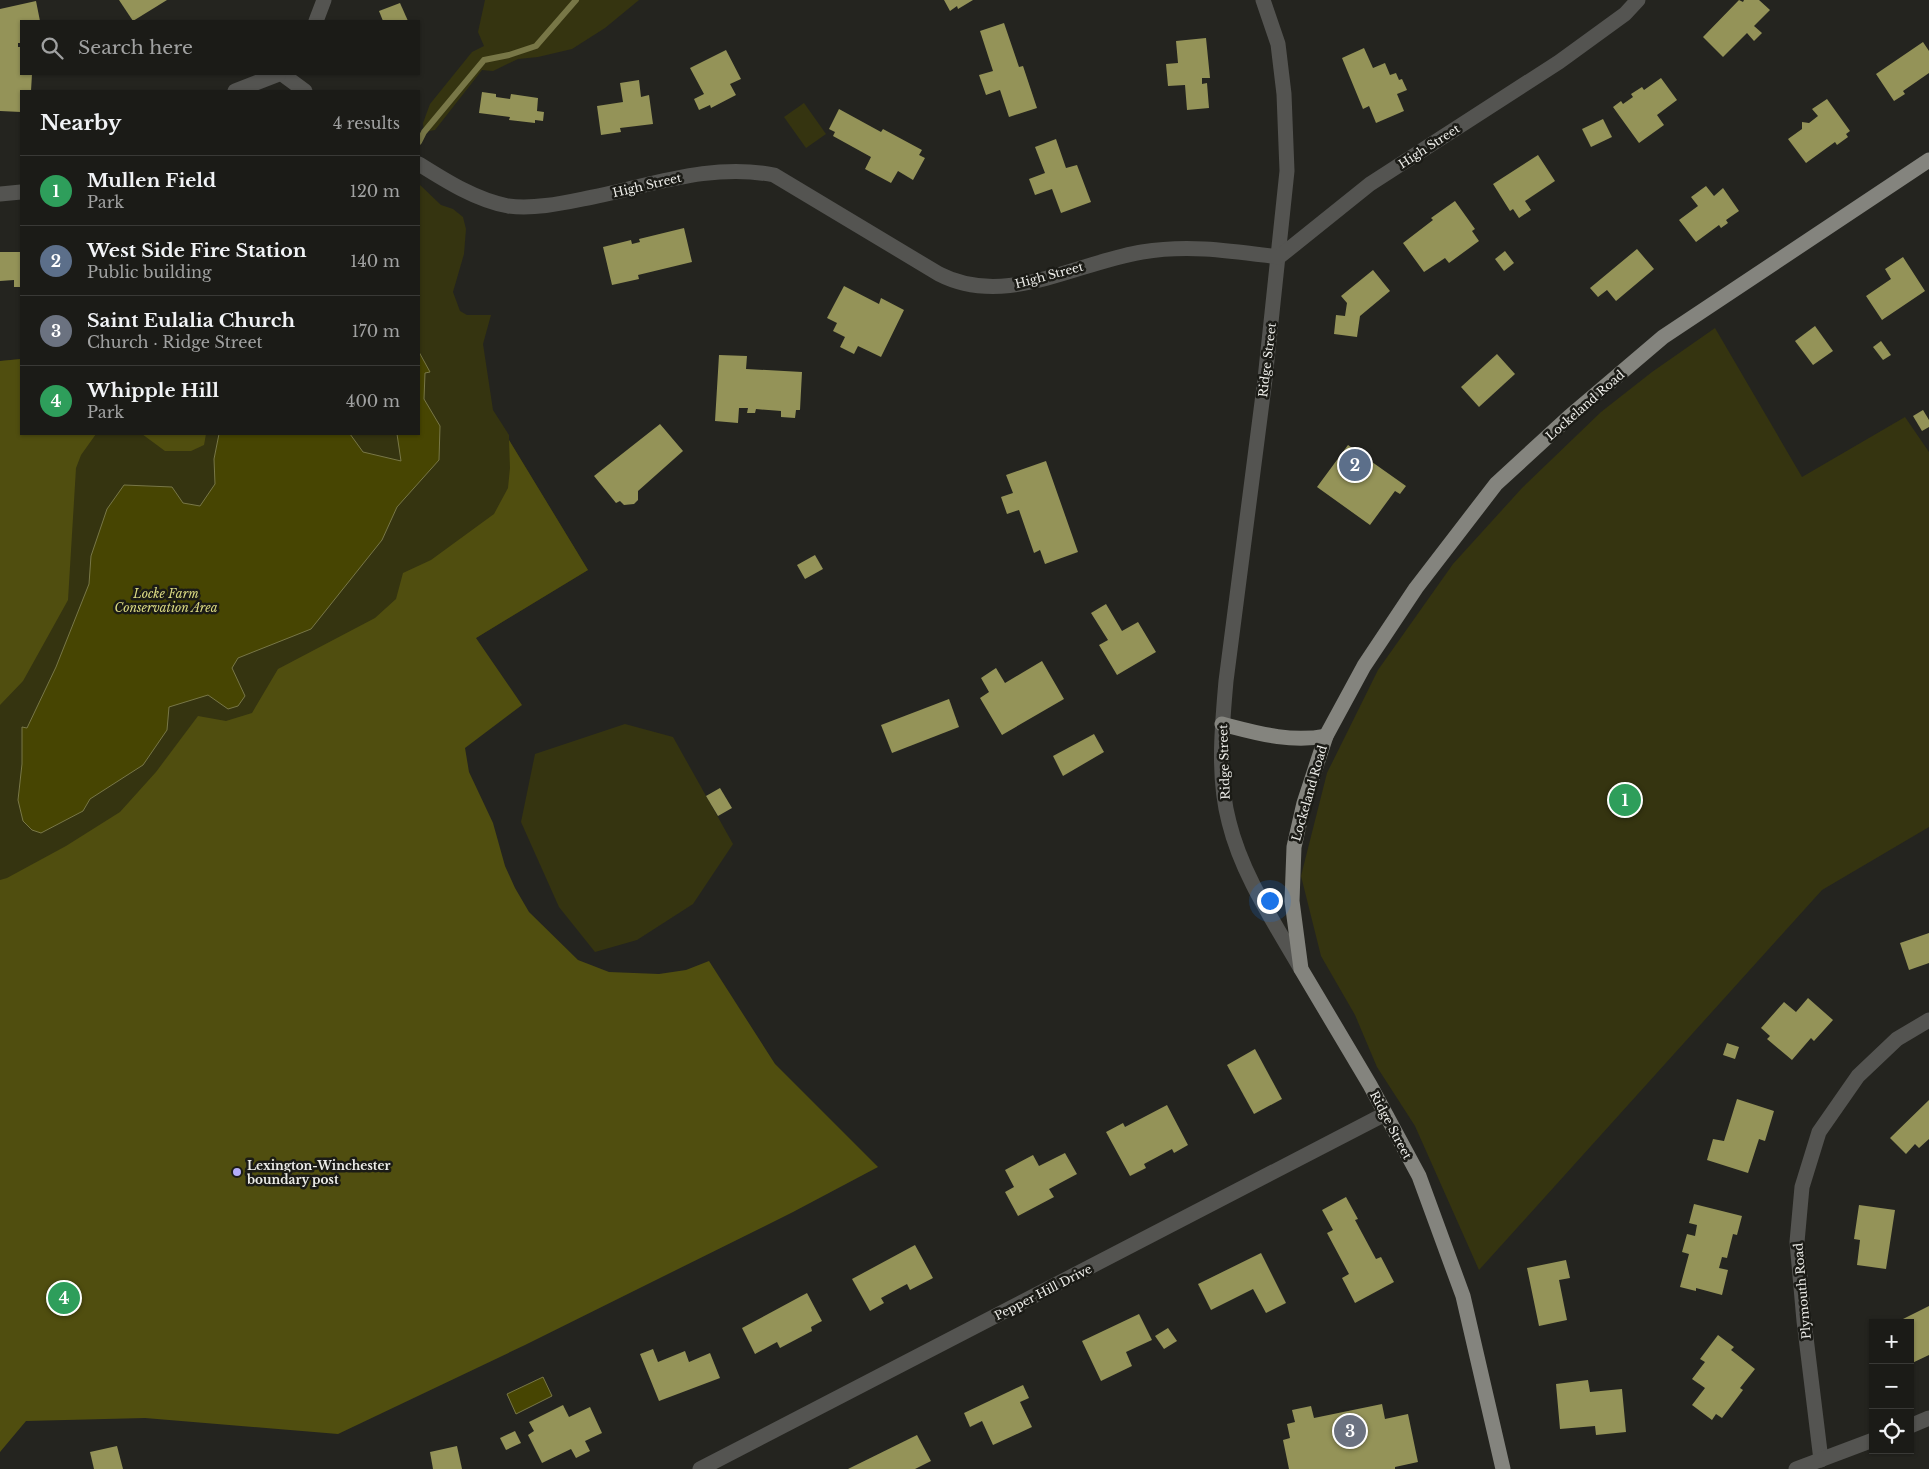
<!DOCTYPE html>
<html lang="en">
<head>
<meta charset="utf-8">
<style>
  body { margin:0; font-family:"Libre Baskerville",serif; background:#282824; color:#f1f3f6 }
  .controls { position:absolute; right:15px; bottom:15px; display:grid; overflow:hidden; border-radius:0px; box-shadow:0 1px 4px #0004 }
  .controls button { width:45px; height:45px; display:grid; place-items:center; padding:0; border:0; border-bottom:1px solid #393936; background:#1b1b17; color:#f1f3f6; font:25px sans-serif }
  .you { position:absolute; left:1269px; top:900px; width:18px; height:18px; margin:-12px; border:4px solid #fff; border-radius:50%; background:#1a73e8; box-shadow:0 0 0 8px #1a73e833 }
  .badge { display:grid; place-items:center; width:32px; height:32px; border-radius:50%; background:#d93025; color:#fff; font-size:16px; font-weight:700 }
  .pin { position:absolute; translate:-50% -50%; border:2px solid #fff; box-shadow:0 1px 5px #0006 }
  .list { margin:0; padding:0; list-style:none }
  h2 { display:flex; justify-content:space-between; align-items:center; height:65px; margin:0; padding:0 20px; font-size:21px }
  h2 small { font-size:16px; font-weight:400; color:#a0a1a1 }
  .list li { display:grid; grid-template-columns:32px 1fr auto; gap:15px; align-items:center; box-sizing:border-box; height:70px; padding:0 20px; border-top:1px solid #393936 }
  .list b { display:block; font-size:19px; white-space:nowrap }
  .list p { margin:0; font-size:16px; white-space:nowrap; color:#a0a1a1 }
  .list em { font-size:16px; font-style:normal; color:#a0a1a1 }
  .icon { flex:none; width:28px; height:28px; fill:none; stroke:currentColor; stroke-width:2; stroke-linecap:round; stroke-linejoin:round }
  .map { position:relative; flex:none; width:1929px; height:1469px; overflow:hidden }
  .search { position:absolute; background:#1b1b17; box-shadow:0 1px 4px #0004; left:20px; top:20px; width:400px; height:55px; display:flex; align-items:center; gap:12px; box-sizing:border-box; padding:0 18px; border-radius:0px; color:#a0a1a1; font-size:19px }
  .panel { position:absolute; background:#1b1b17; box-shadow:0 1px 4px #0004; left:20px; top:90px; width:400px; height:345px; border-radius:0px }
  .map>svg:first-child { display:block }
  .green { fill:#353410 }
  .forest { fill:#504e0f }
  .water { fill:#474502; stroke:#787747 }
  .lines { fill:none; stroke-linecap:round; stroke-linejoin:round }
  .stream { stroke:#787747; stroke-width:6 }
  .building { fill:#949358 }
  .minor { stroke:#545451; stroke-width:15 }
  .major { stroke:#84847e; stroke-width:15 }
  .poi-dot { fill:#b3adf9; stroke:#1b1b16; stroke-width:2 }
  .labels { text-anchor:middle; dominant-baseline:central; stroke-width:5; stroke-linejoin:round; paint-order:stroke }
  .street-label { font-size:12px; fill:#ecece8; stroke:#1b1b16 }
  .park-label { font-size:12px; font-style:italic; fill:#dcdb83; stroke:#1b1b16 }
  .poi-label { font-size:12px; font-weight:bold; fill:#ecece8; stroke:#1b1b16; text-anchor:start }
</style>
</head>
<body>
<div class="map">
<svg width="1929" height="1469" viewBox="0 0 1929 1469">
  <rect width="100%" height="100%" fill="#24241f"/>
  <g class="green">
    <path d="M 485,0 L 639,0 L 605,28 L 572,49 L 538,57 L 518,59 L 493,71 L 482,70 L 435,130 L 424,132 L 423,123 L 430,104 L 472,52 L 484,46 L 478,32 Z"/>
    <path d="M 804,103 L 826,134 L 806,148 L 784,117 Z"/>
    <path d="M 419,184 L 441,205 L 453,209 L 463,217 L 466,229 L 464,254 L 453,292 L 460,311 L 467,315 L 491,315 L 483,344 L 493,410 L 509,435 L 509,440 L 588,570 L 476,638 L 0,1452 L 0,361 L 21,359 L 21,434 L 419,434 Z"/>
    <path d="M 1715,328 L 1802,477 L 1905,417 L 1929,452 L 1929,827 L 1822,890 L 1479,1270 L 1415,1126 L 1377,1067 L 1355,1015 L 1321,956 L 1301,876 L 1327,773 L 1378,670 L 1453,564 L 1522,488 L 1601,412 L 1652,372 Z"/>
    <path d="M 625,724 L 673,737 L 733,844 L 693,904 L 637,940 L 595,952 L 559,907 L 521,822 L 535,754 Z"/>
  </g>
  <g class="forest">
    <path d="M 21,359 L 21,434 L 96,434 L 81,455 L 76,468 L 68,600 L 23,681 L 0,705 L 0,361 Z"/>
    <path d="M 142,434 L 206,434 L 204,445 L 191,451 L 165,451 Z"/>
    <path d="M 509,440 L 588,570 L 476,638 L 522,705 L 465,748 L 469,772 L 493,823 L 505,866 L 515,888 L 529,912 L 578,960 L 609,972 L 659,974 L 686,970 L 709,961 L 775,1064 L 878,1167 L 793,1212 L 525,1345 L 338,1434 L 145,1418 L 26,1421 L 0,1452 L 0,880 L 7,878 L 66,846 L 120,812 L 156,772 L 198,716 L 226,721 L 252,713 L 278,669 L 375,618 L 396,599 L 403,573 L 431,560 L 494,514 L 508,488 L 510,468 Z"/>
  </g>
  <g class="water">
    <path d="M 419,352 L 430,372 L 425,373 L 424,399 L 440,426 L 439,460 L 397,507 L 382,540 L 311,629 L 238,658 L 232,668 L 245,696 L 238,706 L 228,709 L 208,695 L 169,707 L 167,730 L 143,765 L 90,799 L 83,811 L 41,833 L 32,830 L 23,821 L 18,800 L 22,764 L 22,727 L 27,728 L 56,667 L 89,584 L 91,556 L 107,509 L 124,485 L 172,487 L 183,503 L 200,506 L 215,484 L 214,459 L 219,434 L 350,434 L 363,452 L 401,461 L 397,434 L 419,434 Z"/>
    <path d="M 543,1377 L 552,1396 L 516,1414 L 507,1394 Z"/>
  </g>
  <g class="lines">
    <path class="stream" d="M 419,142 L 424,132 L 484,60 L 509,55 L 536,46 L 576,0"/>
  </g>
  <g class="building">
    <path d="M 119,0 L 167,0 L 133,21 Z"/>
    <path d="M 944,0 L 973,0 L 958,9 L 957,6 L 950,11 Z"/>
    <path d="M 1739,0 L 1743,2 L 1744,0 L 1759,0 L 1770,10 L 1754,26 L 1762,33 L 1754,41 L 1747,33 L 1723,57 L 1703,37 Z"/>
    <path d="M 36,1 L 40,21 L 21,21 L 21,43 L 18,43 L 18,47 L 21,47 L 21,74 L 32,74 L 31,91 L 21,91 L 21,112 L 0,111 L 0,9 Z"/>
    <path d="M 400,3 L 408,21 L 383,21 L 379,11 Z"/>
    <path d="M 1004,23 L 1019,67 L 1023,66 L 1037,108 L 1009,117 L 1000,90 L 986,95 L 979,75 L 993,71 L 980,31 Z"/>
    <path d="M 1206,38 L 1210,78 L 1202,78 L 1202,84 L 1207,83 L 1209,108 L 1187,110 L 1185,85 L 1168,86 L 1166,64 L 1178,63 L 1176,41 Z"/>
    <path d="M 1923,42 L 1929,51 L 1929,73 L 1903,91 L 1905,94 L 1894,101 L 1876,74 Z"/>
    <path d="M 1364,48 L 1373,68 L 1385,63 L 1390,75 L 1396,73 L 1399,80 L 1402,79 L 1407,90 L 1397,94 L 1404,111 L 1376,123 L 1369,106 L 1363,109 L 1342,58 Z"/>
    <path d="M 726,50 L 741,79 L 730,84 L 736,95 L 711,108 L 710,105 L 699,110 L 694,99 L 704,94 L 690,68 Z"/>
    <path d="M 1661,78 L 1677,100 L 1657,115 L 1664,125 L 1639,143 L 1613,107 L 1621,101 L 1623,104 L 1633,97 L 1631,94 L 1642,87 L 1644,90 Z"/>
    <path d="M 639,80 L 641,97 L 649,95 L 653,124 L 620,128 L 621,132 L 601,135 L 597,106 L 623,102 L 620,83 Z"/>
    <path d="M 482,92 L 496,94 L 496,97 L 510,99 L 511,94 L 538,98 L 537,111 L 544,112 L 543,121 L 535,120 L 535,123 L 509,120 L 510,117 L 479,113 Z"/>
    <path d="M 1827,99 L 1850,131 L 1846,134 L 1848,137 L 1837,145 L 1835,142 L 1806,163 L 1788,139 L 1802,129 L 1802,122 L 1809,123 L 1818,116 L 1812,109 Z"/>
    <path d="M 839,109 L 881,132 L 883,129 L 922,150 L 919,155 L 925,158 L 913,180 L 898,171 L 891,183 L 865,169 L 871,157 L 833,136 L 835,132 L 829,129 Z"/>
    <path d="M 1603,119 L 1612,137 L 1591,147 L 1582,129 Z"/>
    <path d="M 1056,139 L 1066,168 L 1077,165 L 1091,202 L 1061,213 L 1052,189 L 1035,195 L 1029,179 L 1045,173 L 1035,147 Z"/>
    <path d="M 1538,155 L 1555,181 L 1525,201 L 1531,210 L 1519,218 L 1513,209 L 1510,211 L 1493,184 Z"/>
    <path d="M 1706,186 L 1714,196 L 1723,188 L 1739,211 L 1726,220 L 1728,223 L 1721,228 L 1719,225 L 1696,242 L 1679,220 L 1698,206 L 1691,197 Z"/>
    <path d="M 1455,201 L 1475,229 L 1472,231 L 1479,241 L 1449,263 L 1445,258 L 1424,272 L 1403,243 L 1433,220 L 1431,218 Z"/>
    <path d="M 684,228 L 692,262 L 638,275 L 639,279 L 612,285 L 603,247 L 631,240 L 632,244 L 640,242 L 639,239 Z"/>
    <path d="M 1637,249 L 1654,269 L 1616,301 L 1607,290 L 1598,297 L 1590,288 Z"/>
    <path d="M 1505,251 L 1514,263 L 1504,271 L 1495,259 Z"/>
    <path d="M 0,252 L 21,252 L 21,287 L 14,287 L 14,280 L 0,281 Z"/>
    <path d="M 1903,257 L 1925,291 L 1882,320 L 1866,296 L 1891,279 L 1885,269 Z"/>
    <path d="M 1373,270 L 1390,291 L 1360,316 L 1357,337 L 1334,334 L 1336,315 L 1345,316 L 1347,303 L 1341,296 Z"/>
    <path d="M 844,286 L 879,304 L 881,298 L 904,310 L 881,357 L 858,346 L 854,354 L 840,347 L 845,337 L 833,331 L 837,323 L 827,318 Z"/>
    <path d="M 1815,326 L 1833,351 L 1813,365 L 1795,341 Z"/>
    <path d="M 1881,341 L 1891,355 L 1883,360 L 1873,347 Z"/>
    <path d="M 1497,354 L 1515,374 L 1479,407 L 1461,387 Z"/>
    <path d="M 719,355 L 747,356 L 746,369 L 802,372 L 800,410 L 796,410 L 795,418 L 781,417 L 781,411 L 756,409 L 755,413 L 747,413 L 748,408 L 739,408 L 738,423 L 715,421 Z"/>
    <path d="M 1923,410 L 1929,420 L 1929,427 L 1922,431 L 1913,416 Z"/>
    <path d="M 660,424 L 683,451 L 638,491 L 638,500 L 634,504 L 624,505 L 620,501 L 616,503 L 594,476 Z"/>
    <path d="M 1348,445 L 1406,486 L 1400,494 L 1395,491 L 1370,525 L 1317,487 Z"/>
    <path d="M 1046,461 L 1078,552 L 1045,564 L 1040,550 L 1034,553 L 1019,510 L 1007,514 L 1001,497 L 1013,493 L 1006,475 Z"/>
    <path d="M 815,555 L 823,569 L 805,579 L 797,565 Z"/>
    <path d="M 1106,604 L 1122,631 L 1138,622 L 1156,652 L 1117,675 L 1099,645 L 1108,640 L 1091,613 Z"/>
    <path d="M 1042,661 L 1064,699 L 1002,735 L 980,698 L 989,692 L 981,678 L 996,668 L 1005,683 Z"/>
    <path d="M 949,699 L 959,727 L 892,753 L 881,725 Z"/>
    <path d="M 1094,734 L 1104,752 L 1063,776 L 1053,756 Z"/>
    <path d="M 720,788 L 732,808 L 718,816 L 706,796 Z"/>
    <path d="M 1929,933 L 1929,963 L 1909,970 L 1900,943 Z"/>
    <path d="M 1808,998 L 1833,1020 L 1814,1041 L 1811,1038 L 1792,1060 L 1767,1039 L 1770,1036 L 1761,1028 L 1784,1002 L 1796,1012 Z"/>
    <path d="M 1727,1043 L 1739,1047 L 1735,1059 L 1723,1055 Z"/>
    <path d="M 1255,1049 L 1282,1099 L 1254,1114 L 1227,1065 Z"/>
    <path d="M 1737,1099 L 1774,1111 L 1765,1141 L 1759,1139 L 1748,1173 L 1707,1160 L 1713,1139 L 1724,1141 Z"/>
    <path d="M 1929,1100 L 1929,1139 L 1919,1148 L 1915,1144 L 1906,1154 L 1890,1138 Z"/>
    <path d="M 1167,1105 L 1188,1145 L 1174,1153 L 1172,1149 L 1144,1164 L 1146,1168 L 1130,1176 L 1106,1132 L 1123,1123 L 1125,1127 Z"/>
    <path d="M 1065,1153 L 1077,1174 L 1049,1189 L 1054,1197 L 1018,1216 L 1005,1192 L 1014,1187 L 1005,1170 L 1033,1155 L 1039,1166 Z"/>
    <path d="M 1346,1197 L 1358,1219 L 1355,1220 L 1376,1259 L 1381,1257 L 1394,1282 L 1355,1303 L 1342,1278 L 1349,1274 L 1327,1233 L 1333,1230 L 1322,1210 Z"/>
    <path d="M 1694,1204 L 1742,1216 L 1737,1235 L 1733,1234 L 1727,1258 L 1722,1257 L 1719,1268 L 1728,1270 L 1722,1295 L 1696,1288 L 1696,1291 L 1680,1287 L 1689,1254 L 1682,1252 L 1687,1234 L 1695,1236 L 1697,1225 L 1689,1223 Z"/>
    <path d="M 1859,1205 L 1895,1210 L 1886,1269 L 1857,1265 L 1860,1240 L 1854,1239 Z"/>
    <path d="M 915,1245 L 933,1278 L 910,1290 L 907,1284 L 881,1298 L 884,1303 L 870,1311 L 852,1279 Z"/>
    <path d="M 1261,1253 L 1286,1303 L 1266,1313 L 1253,1289 L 1211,1310 L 1198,1284 Z"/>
    <path d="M 1566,1260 L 1570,1278 L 1559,1280 L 1567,1320 L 1539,1326 L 1527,1268 Z"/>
    <path d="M 807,1293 L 822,1321 L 811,1327 L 812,1331 L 780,1348 L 777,1342 L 755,1354 L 742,1328 Z"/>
    <path d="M 1929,1306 L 1929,1355 L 1910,1364 L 1910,1323 L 1895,1323 Z"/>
    <path d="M 1139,1314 L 1152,1340 L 1126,1352 L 1132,1366 L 1101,1381 L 1082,1341 Z"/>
    <path d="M 1168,1328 L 1177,1341 L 1164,1349 L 1155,1336 Z"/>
    <path d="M 1718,1335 L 1734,1347 L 1731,1350 L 1755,1369 L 1740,1388 L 1743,1390 L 1722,1418 L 1716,1414 L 1712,1420 L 1692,1405 L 1705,1388 L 1692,1379 L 1705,1362 L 1700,1359 Z"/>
    <path d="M 653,1349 L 658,1362 L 685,1351 L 689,1362 L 710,1353 L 720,1378 L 659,1401 L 640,1354 Z"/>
    <path d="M 1588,1380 L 1590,1392 L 1622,1389 L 1626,1432 L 1596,1435 L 1595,1426 L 1560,1429 L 1556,1384 Z"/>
    <path d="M 1023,1385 L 1029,1398 L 1020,1402 L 1032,1427 L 993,1445 L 982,1421 L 970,1427 L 964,1413 Z"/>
    <path d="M 1382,1404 L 1385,1419 L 1408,1414 L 1418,1462 L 1395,1467 L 1395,1469 L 1289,1469 L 1283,1440 L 1290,1438 L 1287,1424 L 1295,1422 L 1292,1410 L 1311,1406 L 1314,1418 Z"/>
    <path d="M 563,1405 L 569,1417 L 590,1407 L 602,1433 L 585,1441 L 590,1451 L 576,1458 L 571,1449 L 542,1463 L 528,1435 L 534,1431 L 529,1422 Z"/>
    <path d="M 515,1431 L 521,1443 L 506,1450 L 500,1438 Z"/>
    <path d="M 917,1435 L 931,1461 L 915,1469 L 848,1469 Z"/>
    <path d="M 117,1446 L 123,1469 L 94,1469 L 90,1452 Z"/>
    <path d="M 457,1446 L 462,1469 L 433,1469 L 430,1452 Z"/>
  </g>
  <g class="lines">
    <g class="minor">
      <path d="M 1263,0 L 1278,44 L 1284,94 L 1287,171 L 1265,379 L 1226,681 C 1222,727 1217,777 1229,822 C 1242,875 1274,922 1301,969"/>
      <path d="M 316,21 L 324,0"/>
      <path d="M 282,74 L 305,91"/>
      <path d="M 235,91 L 279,74"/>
      <path d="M 419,164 C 446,181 476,200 508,206 C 533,209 559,204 583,199 C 647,187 709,162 774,175 L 939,274 C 1005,308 1075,263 1142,252 C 1189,244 1232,251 1279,257 L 1370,184 L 1559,62 L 1625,14 L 1638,0"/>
      <path d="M 0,194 L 21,192"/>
      <path d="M 1910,1426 L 1929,1418"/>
      <path d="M 1821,1460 L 1804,1321 L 1797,1242 L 1802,1187 L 1819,1132 L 1858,1076 L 1897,1039 L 1929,1020"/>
      <path d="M 700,1469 L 1385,1114"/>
      <path d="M 1796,1469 L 1873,1440"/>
    </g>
    <g class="major">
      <path d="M 1222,724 C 1257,733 1290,743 1326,736"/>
      <path d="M 1503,1469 L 1463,1296 L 1419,1176 L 1370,1085 L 1301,969 L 1292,901 L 1294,847 L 1304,803 L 1326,736 L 1364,666 L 1416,588 L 1496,484 L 1569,417 L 1663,337 L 1929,160"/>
    </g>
  </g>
  <circle class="poi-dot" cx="237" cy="1172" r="5"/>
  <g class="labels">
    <g class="street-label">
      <text transform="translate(1429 146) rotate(-33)">High Street</text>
      <text transform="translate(647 185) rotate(-13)">High Street</text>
      <text transform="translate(1049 275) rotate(-15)">High Street</text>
      <text transform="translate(1267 360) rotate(-83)">Ridge Street</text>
      <text transform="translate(1585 405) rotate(-41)">Lockeland Road</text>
      <text transform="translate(1224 762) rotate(-92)">Ridge Street</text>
      <text transform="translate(1309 793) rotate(-74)">Lockeland Road</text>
      <text transform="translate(1391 1125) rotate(62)">Ridge Street</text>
      <text transform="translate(1802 1291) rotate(-95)">Plymouth Road</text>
      <text transform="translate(1043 1292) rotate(-27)">Pepper Hill Drive</text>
    </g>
    <g class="park-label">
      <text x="166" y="593">Locke Farm<tspan x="166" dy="14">Conservation Area</tspan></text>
    </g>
    <g class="poi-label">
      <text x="247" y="1165">Lexington-Winchester<tspan x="247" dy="14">boundary post</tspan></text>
    </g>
  </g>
</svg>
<div class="controls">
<button>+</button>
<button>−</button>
<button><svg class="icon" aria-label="locate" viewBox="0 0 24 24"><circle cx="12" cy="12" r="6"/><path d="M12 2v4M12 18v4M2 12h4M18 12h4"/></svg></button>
</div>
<div class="you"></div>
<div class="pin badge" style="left:1625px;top:800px;background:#2e9e5b">1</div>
<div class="pin badge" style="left:1355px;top:465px;background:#5c6f8a">2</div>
<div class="pin badge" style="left:1350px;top:1431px;background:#6b7280">3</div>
<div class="pin badge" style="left:64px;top:1298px;background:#2e9e5b">4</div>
<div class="search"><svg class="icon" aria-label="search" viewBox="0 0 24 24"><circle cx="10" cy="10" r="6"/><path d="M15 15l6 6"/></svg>Search here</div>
<section class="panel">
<h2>Nearby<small>4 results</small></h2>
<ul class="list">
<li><span class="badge" style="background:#2e9e5b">1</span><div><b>Mullen Field</b><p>Park</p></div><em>120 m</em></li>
<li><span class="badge" style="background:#5c6f8a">2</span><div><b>West Side Fire Station</b><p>Public building</p></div><em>140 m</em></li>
<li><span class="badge" style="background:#6b7280">3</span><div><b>Saint Eulalia Church</b><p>Church · Ridge Street</p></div><em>170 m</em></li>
<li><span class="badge" style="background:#2e9e5b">4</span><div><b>Whipple Hill</b><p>Park</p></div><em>400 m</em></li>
</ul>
</section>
</div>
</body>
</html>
